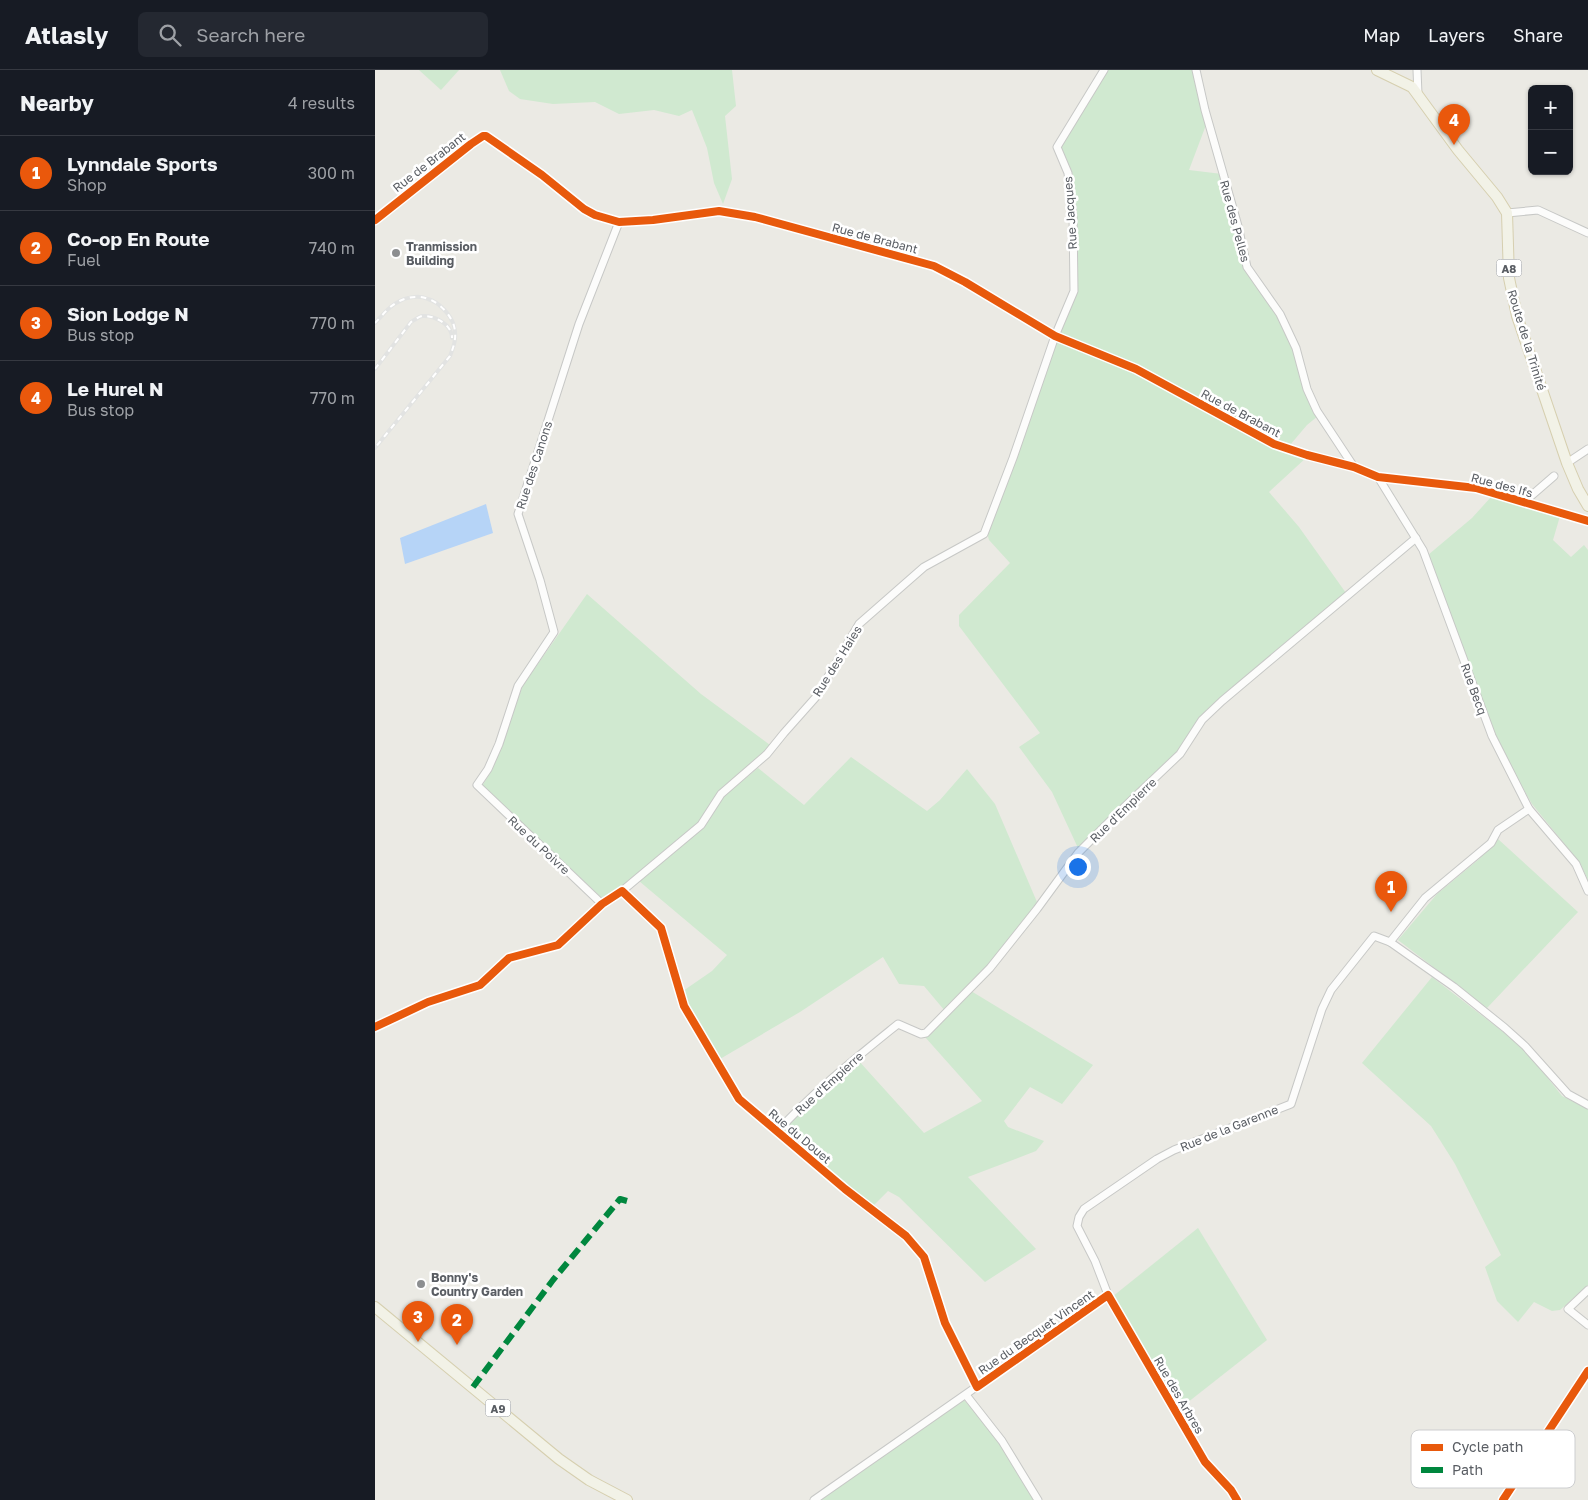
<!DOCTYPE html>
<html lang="en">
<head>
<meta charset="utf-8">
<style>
  body { margin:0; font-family:"Golos Text",sans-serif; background:#242831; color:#f1f3f6 }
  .controls { position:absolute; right:15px; top:15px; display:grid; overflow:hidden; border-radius:8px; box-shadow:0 1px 4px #0004 }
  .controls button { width:45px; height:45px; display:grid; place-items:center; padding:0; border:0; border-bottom:1px solid #363941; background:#171b24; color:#f1f3f6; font:25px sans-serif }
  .you { position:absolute; left:702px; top:796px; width:18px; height:18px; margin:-12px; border:4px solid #fff; border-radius:50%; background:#1a73e8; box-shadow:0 0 0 8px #1a73e833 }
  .badge { display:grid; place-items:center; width:32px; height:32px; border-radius:50%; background:#ea580c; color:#fff; font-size:16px; font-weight:700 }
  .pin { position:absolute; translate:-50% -41px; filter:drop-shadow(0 1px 2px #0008) }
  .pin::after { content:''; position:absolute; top:26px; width:18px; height:15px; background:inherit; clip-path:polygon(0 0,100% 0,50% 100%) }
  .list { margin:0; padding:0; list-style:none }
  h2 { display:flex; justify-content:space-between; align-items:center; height:65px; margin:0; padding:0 20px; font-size:21px }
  h2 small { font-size:16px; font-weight:400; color:#9ea1a6 }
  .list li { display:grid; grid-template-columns:32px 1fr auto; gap:15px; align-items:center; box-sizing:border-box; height:75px; padding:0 20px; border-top:1px solid #363941 }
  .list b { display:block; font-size:19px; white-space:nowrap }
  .list p { margin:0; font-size:16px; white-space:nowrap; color:#9ea1a6 }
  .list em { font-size:16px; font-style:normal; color:#9ea1a6 }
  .icon { flex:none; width:28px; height:28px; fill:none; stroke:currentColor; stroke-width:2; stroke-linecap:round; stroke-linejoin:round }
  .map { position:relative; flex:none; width:1213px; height:1430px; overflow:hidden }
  header { display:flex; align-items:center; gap:30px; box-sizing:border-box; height:70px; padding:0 25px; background:#171b24; border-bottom:1px solid #363941 }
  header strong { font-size:24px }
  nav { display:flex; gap:28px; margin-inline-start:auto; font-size:18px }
  .search { width:350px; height:45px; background:#242831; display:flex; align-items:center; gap:12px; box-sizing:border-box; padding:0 18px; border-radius:8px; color:#9ea1a6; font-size:19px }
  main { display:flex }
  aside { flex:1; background:#171b24 }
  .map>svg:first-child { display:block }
  .green { fill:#d0e9d0 }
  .water { fill:#b6d4f7 }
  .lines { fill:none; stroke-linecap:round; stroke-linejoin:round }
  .minor-casing { stroke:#c7c8c6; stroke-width:9 }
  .primary-casing { stroke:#d6cfaf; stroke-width:12 }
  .minor { stroke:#fcfcfb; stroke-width:7 }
  .primary { stroke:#f2f2e7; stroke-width:10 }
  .rail-casing { stroke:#e2e3e2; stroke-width:4 }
  .rail { stroke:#fff; stroke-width:2; stroke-dasharray:5.5; stroke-linecap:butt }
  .quiet { stroke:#00873e; stroke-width:6; stroke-dasharray:12 6; stroke-linecap:butt }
  .cycleway-casing { stroke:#fff; stroke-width:11 }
  .cycleway { stroke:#e8590c; stroke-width:8 }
  .poi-dot { fill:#8c8e90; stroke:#fff; stroke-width:2 }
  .labels { text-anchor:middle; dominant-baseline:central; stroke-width:5; stroke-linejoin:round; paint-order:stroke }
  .shield { fill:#fff; stroke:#8b8e92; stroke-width:1 }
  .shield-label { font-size:11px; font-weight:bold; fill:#595d63 }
  .street-label { font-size:12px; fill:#595d63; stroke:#fff }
  .poi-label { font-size:12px; font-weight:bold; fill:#595d63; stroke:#fff; text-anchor:start }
  .key { fill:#fff; stroke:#cdced0; stroke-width:1 }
  .key-label { font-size:14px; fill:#595d63 }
</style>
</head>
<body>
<header>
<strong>Atlasly</strong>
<div class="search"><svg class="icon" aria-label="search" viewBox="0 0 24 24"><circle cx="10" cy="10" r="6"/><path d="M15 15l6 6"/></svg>Search here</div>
<nav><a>Map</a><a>Layers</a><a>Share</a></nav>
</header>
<main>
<aside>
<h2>Nearby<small>4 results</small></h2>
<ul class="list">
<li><span class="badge">1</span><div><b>Lynndale Sports</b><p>Shop</p></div><em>300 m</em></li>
<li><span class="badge">2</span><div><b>Co-op En Route</b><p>Fuel</p></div><em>740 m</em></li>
<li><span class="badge">3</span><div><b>Sion Lodge N</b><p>Bus stop</p></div><em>770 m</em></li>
<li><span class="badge">4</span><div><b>Le Hurel N</b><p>Bus stop</p></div><em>770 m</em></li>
</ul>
</aside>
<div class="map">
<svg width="1213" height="1430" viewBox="0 0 1213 1430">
  <rect width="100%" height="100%" fill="#ebeae4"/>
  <g class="green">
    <path d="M 44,0 L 84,0 L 66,20 Z"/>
    <path d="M 125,0 L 357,0 L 361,36 L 350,46 L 357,109 L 348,134 L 339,113 L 332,78 L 317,40 L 304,46 L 279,40 L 244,44 L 220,32 L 178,34 L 145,29 L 134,21 Z"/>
    <path d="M 733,0 L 819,0 L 831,55 L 814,100 L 847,104 L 869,195 L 901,242 L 916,273 L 934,331 L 943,346 L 932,355 L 915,375 L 885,362 L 764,296 L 685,264 L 701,221 L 703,177 L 698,105 L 686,76 Z"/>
    <path d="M 683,272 L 686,272 L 747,296 L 778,311 L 885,371 L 932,387 L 894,422 L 924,457 L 971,523 L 858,618 L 821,652 L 804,680 L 703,778 L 677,722 L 644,677 L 665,663 L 584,556 L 584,545 L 635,493 L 614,470 L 612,463 L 681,273 Z"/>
    <path d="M 1116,427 L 1185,446 L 1178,470 L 1196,487 L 1209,475 L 1213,480 L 1213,810 L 1205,793 L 1157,734 L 1134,694 L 1115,652 L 1053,485 L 1097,448 Z"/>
    <path d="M 212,524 L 326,624 L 395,675 C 382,693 363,703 349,719 C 337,732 329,747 317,759 L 248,817 L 227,828 L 107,716 L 117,700 L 125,679 L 148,615 Z"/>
    <path d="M 476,687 L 552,741 L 565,730 L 592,699 L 620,734 L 662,832 C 634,871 604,907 570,941 L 549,916 L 524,914 L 508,887 L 425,942 L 345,989 L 312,933 L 308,921 L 337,901 L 352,885 L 264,811 L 334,750 L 349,726 L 383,698 L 429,735 Z"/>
    <path d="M 1123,769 L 1203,842 L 1112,938 L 1023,870 L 1062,824 L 1103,790 Z"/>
    <path d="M 1057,907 L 1149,978 L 1187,1026 L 1213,1039 L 1213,1215 L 1185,1240 L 1177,1241 L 1159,1232 L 1143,1252 L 1122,1231 L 1110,1197 L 1126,1185 L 1080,1094 L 1056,1056 L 987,993 Z"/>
    <path d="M 596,921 L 718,995 L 687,1034 L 655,1017 L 629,1051 L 633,1057 L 669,1071 L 661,1081 L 593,1107 L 661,1179 L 610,1212 L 524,1127 L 513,1121 L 498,1136 L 467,1113 L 408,1062 L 438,1029 L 483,990 L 549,1063 L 607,1031 L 550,967 Z"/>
    <path d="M 823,1158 L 892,1270 L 803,1340 L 737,1227 Z"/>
    <path d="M 589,1330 L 619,1364 L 659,1430 L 444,1430 Z"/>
  </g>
  <path class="water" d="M 111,434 L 118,463 L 30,494 L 25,468 Z"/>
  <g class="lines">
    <g class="minor-casing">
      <g id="minor">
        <path d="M 821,0 L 830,40 L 863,156 L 872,197 L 905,244 L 921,278 L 932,319 L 942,341 L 979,397"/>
        <path d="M 1042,0 L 1043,24"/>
        <path d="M 1132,143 L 1163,140 L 1213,163"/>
        <path d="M 0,150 L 96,74 L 108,66 L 111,66 L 167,105 L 209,139 L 220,145 L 244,152 L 278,150 L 344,141 L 380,147 L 559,196 L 590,212 L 680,266 L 761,299 L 899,374 L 932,385 L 979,397 L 1003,407 L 1101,418 L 1213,451"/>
        <path d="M 1192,393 L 1213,379"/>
        <path d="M 1003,407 L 1048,480 L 1117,666 L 1154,739 L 1201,794 L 1213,821"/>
        <path d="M 1149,432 L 1179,406"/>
        <path d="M 247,821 L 286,858 L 309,936 L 364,1029 L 470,1119 L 531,1166 L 549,1187 L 570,1253 L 602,1317"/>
        <path d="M 227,834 L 102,715 L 113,699 L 124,674 L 143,616 L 179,562 L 165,510 L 143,444 L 204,254 L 244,152"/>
        <path d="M 1015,872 L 1050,828 L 1116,773 L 1123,760 L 1154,739"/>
        <path d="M 0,957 L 53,932 L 105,915 L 134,888 L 183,875 L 227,834 L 247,821 L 326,755 L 346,724 L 392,684 L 409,663 L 441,627 L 484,554 L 549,497 L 609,464 L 638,388 L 680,266 L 699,221 L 698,147 L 693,103 L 682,77 L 729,0"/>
        <path d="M 402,1062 C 438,1022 481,988 523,954 L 546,964 L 551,963 L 615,898 L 662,839 L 703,783 L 743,743 L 805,684 L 827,650 L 847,631 L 1041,468"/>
        <path d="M 1213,1220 L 1193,1239 L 1213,1255"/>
        <path d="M 591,1325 L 627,1371 L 663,1430"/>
        <path d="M 439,1430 L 733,1225"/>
        <path d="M 862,1430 L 856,1420 L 830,1392 L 735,1230 L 720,1191 L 702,1156 L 704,1147 L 709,1139 L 782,1089 L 799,1080 L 916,1034 L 947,939 L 956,920 L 999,866 L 1015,872 L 1079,917 L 1130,958 L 1150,976 L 1193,1024 L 1213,1035"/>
        <path d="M 1128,1430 L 1213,1301"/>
      </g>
    </g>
    <g class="primary-casing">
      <g id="primary">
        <path d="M 1002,0 L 1037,17 L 1083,80 L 1122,127 L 1132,143 L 1134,208 L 1142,246 L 1192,393 L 1203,419 L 1213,436"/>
        <path d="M 0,1237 L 184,1389 L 214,1410 L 252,1430"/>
      </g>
    </g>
    <use href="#minor" class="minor"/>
    <use href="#primary" class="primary"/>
    <g class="rail-casing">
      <g id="rail">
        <path d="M 0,253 C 7,246 14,236 23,232 C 31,227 44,225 53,229 C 64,232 76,245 79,256 C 82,267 79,276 75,286 L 0,378"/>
        <path d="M 0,299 L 36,252 C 40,250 43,247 47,246 C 59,245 77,254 77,268"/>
      </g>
    </g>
    <use href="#rail" class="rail"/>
    <path class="quiet" d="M 98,1317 L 178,1210 L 245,1129 L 252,1131"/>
    <g class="cycleway-casing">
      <g id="cycleway">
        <path d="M 0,150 L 96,74 L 108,66 L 111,66 L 167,105 L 209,139 L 220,145 L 244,152 L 278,150 L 344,141 L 380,147 L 559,196 L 590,212 L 680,266 L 761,299 L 899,374 L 932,385 L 979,397 L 1003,407 L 1101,418 L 1213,451"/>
        <path d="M 0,957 L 53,932 L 105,915 L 134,888 L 183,875 L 227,834 L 247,821 L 286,858 L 309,936 L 364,1029 L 470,1119 L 531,1166 L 549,1187 L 570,1253 L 602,1317 L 733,1225 L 830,1392 L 856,1420 L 862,1430"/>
        <path d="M 1128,1430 L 1213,1301"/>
      </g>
    </g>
    <use href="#cycleway" class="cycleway"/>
  </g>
  <g class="poi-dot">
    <circle cx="21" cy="183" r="5"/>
    <circle cx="46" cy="1214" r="5"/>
  </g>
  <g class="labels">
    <g class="shield">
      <rect x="1121.5" y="189.5" width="25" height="17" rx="4"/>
      <rect x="110.5" y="1329.5" width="25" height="17" rx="4"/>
    </g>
    <g class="shield-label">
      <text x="1134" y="198">A8</text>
      <text x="123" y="1338">A9</text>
    </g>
    <g class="street-label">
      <text transform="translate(54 92) rotate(-38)">Rue de Brabant</text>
      <text transform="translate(695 143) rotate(-94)">Rue Jacques</text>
      <text transform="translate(860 151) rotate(75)">Rue des Pelles</text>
      <text transform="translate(500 168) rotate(15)">Rue de Brabant</text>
      <text transform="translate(1152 270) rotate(73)">Route de la Trinité</text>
      <text transform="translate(866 343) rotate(28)">Rue de Brabant</text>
      <text transform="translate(159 395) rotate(-72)">Rue des Canons</text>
      <text transform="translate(1127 415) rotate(15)">Rue des Ifs</text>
      <text transform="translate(462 591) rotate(-58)">Rue des Haies</text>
      <text transform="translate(1099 619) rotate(70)">Rue Becq</text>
      <text transform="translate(748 740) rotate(-44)">Rue d'Empierre</text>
      <text transform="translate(164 775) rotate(43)">Rue du Poivre</text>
      <text transform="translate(454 1013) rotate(-42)">Rue d'Empierre</text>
      <text transform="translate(854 1058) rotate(-22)">Rue de la Garenne</text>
      <text transform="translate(425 1066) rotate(40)">Rue du Douet</text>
      <text transform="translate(661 1262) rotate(-35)">Rue du Becquet Vincent</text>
      <text transform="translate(804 1325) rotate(60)">Rue des Arbres</text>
    </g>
    <g class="poi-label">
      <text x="31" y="176">Tranmission<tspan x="31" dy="14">Building</tspan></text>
      <text x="56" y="1207">Bonny's<tspan x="56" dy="14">Country Garden</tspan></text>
    </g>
  </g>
  <rect x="1036" y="1360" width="164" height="58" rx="8" class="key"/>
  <rect x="1046" y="1374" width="22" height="7" fill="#e8590c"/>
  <rect x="1046" y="1397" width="22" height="6" fill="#00873e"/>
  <g class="key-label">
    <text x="1077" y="1382">Cycle path</text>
    <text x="1077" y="1405">Path</text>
  </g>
</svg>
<div class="controls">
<button>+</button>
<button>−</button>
</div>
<div class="you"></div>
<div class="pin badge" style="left:1016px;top:842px">1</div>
<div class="pin badge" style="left:82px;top:1275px">2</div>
<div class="pin badge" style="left:43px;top:1272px">3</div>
<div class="pin badge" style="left:1079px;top:75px">4</div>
</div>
</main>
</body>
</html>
